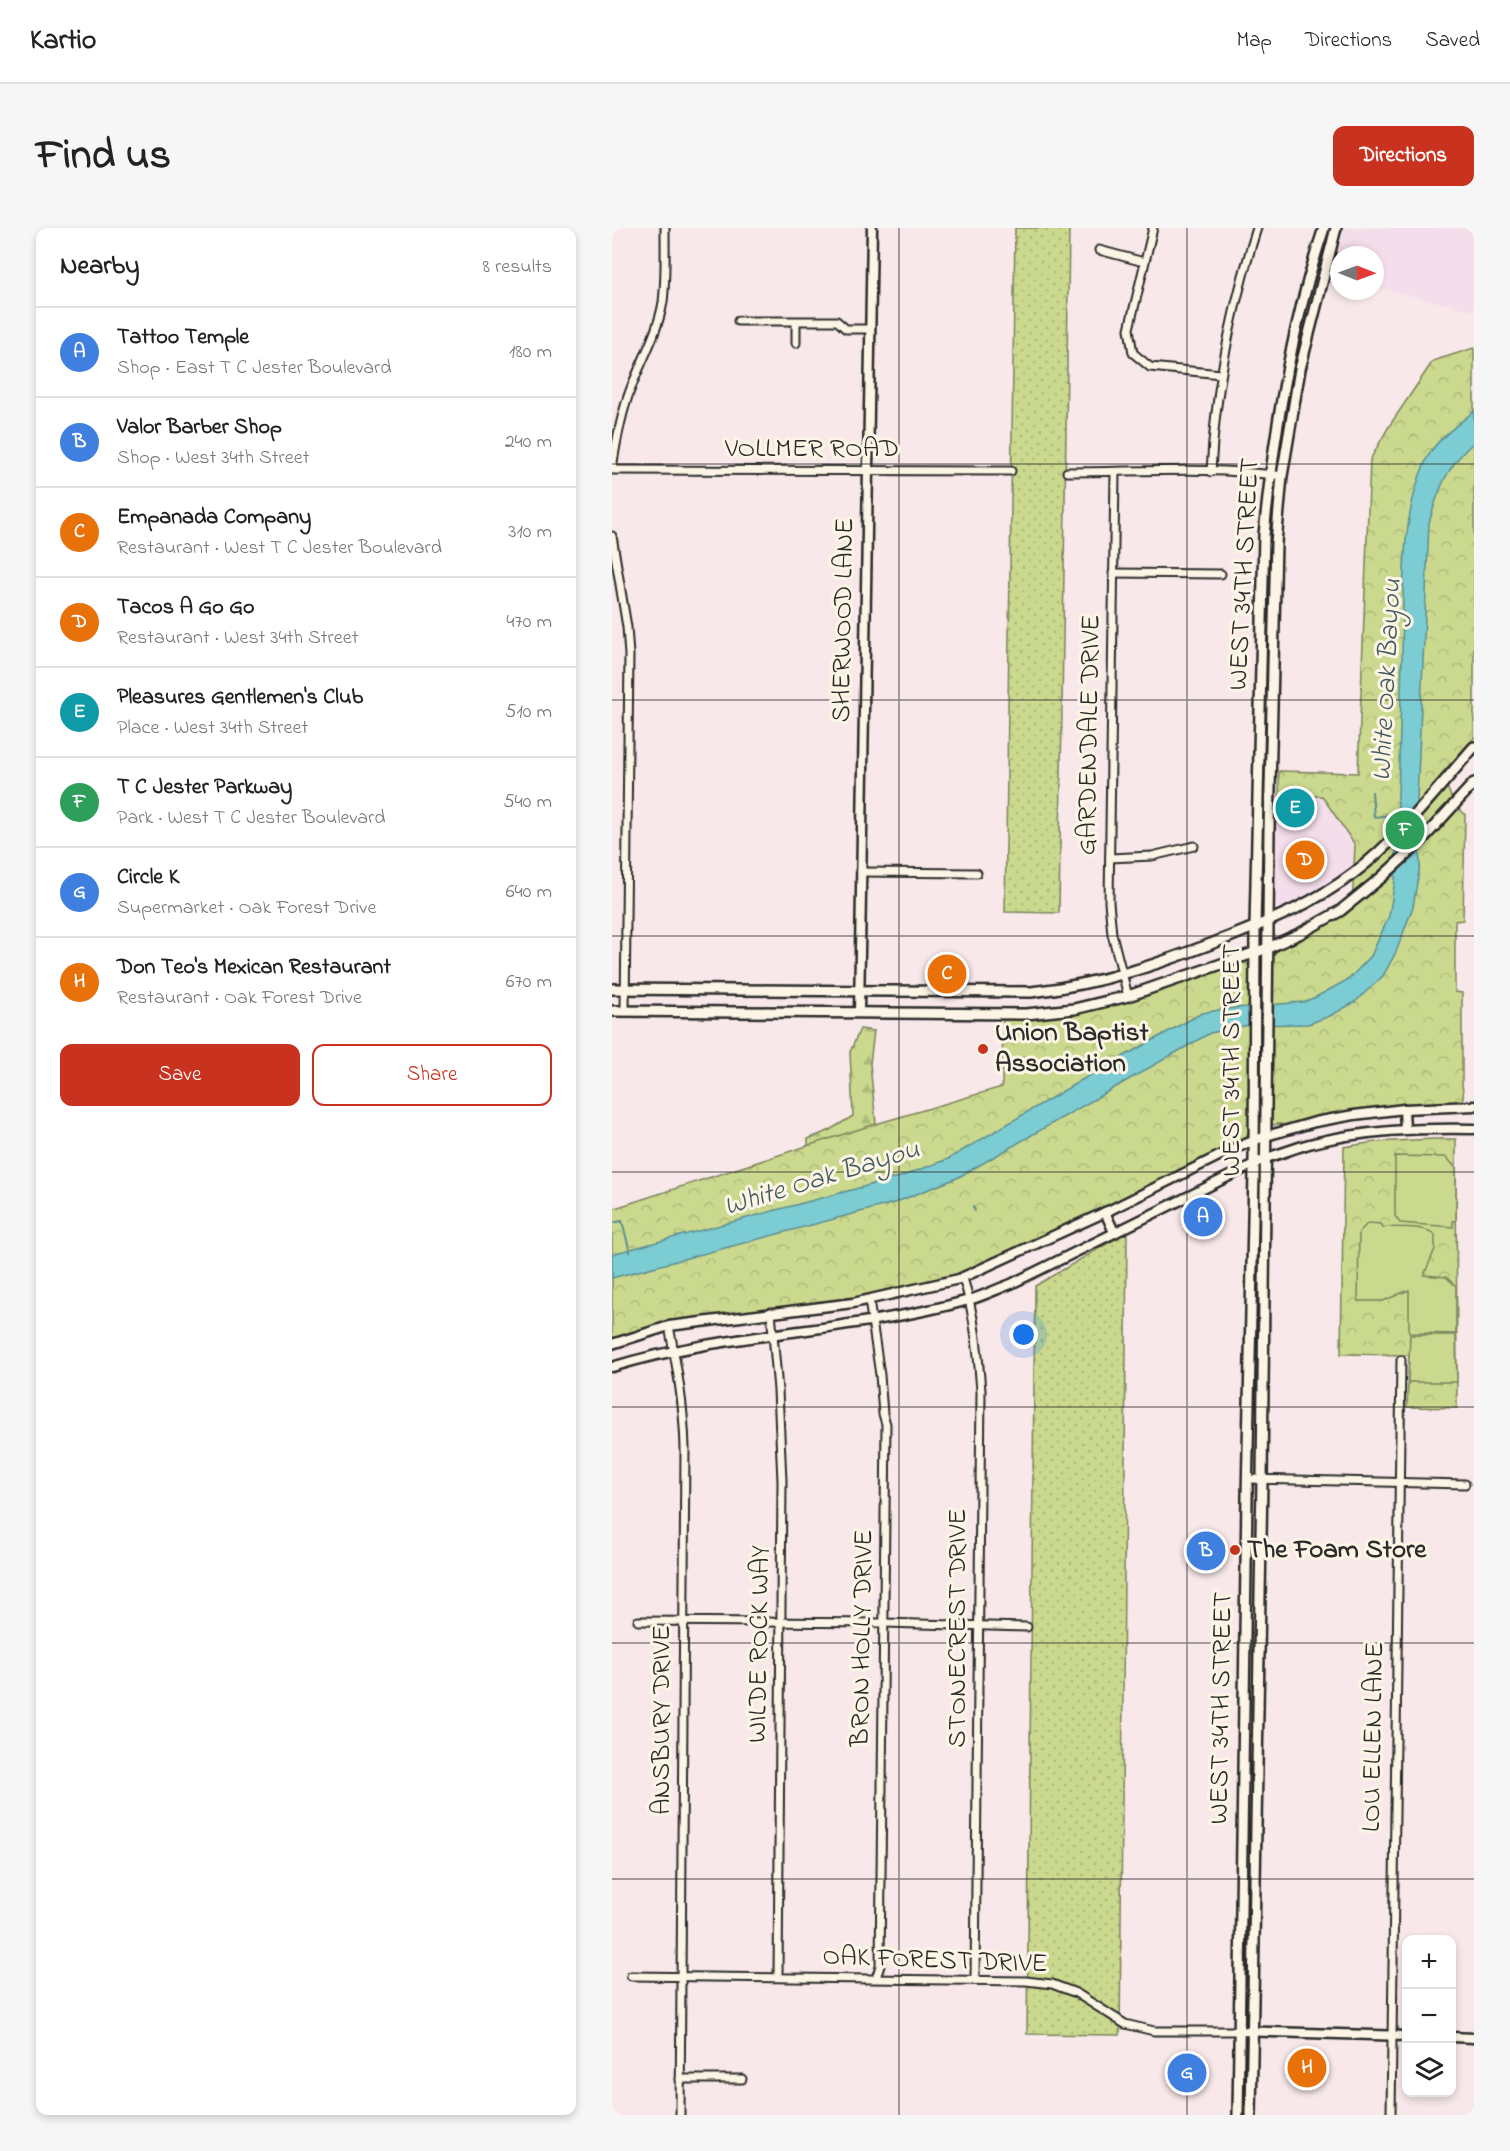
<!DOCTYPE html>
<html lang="en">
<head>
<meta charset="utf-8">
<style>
  body { margin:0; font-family:"Indie Flower",sans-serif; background:#f6f6f6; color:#222 }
  .controls { position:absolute; right:18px; bottom:18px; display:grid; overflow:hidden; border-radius:12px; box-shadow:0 3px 9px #0003 }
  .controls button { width:54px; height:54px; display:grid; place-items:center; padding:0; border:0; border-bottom:2px solid #e0e0e0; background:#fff; color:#222; font:30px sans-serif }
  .compass { position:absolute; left:718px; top:18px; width:54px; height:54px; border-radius:50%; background:#fff; box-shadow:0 3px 9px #0003; rotate:91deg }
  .you { position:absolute; left:412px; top:1107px; width:21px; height:21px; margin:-15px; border:4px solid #fff; border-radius:50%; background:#1a73e8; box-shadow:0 0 0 9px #1a73e833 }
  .badge { display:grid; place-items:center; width:39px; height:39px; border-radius:50%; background:#c8321e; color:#fff; font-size:20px; font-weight:700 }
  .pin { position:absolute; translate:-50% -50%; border:3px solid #fff; box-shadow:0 2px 6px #0006 }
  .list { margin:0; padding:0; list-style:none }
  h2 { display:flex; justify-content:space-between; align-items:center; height:78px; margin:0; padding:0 24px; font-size:26px }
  h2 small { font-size:20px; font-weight:400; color:#767676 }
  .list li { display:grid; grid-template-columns:39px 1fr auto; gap:18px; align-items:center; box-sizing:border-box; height:90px; padding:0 24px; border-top:2px solid #e0e0e0 }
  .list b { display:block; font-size:22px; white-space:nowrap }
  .list p { margin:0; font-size:20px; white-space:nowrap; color:#767676 }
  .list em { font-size:20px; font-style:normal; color:#767676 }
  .actions { display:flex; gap:12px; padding:18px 24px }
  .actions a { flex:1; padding:14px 0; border:2px solid #c8321e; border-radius:12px; text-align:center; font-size:21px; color:#c8321e }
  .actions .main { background:#c8321e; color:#fff }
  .icon { flex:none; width:33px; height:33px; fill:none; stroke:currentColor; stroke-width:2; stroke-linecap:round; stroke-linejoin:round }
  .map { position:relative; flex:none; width:862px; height:1887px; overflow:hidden; border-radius:12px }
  header { display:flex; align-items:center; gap:36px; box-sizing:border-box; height:84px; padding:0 30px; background:#fff; border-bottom:2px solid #e0e0e0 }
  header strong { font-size:28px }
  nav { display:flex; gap:33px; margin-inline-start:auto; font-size:21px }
  .intro { display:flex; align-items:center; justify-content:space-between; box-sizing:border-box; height:144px; padding:0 36px }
  h1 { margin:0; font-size:42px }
  .button { padding:15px 27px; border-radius:12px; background:#c8321e; color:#fff; font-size:21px; font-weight:700 }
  main { display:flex; gap:36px; padding:0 36px }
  aside { flex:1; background:#fff; border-radius:12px; box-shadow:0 3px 9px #0003 }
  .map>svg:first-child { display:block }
  .built { fill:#f5deeb }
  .grass { fill:url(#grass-dots); stroke:#7a825c; stroke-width:1.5 }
  .forest { fill:url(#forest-firs); stroke:#7a825c; stroke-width:1.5 }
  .park { fill:url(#park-crowns); stroke:#7a825c; stroke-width:1.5 }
  .pitch { fill:#cad98d; stroke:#7a825c; stroke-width:1.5 }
  .water { fill:#7bccd4; stroke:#5b8c90; stroke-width:1.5 }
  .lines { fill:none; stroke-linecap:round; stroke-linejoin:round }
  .stream { stroke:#5b8c90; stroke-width:2 }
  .minor-casing { stroke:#2b2b2b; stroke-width:11 }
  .tertiary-casing { stroke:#2b2b2b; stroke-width:13 }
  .secondary-casing { stroke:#2b2b2b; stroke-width:14 }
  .minor { stroke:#fcf5e5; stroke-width:7 }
  .tertiary { stroke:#fcf5e5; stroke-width:8 }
  .secondary { stroke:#fcf5e5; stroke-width:9 }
  .grid { fill:none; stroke:#2b2b2b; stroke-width:1.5; stroke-opacity:0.55 }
  .poi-dot { fill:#c8321e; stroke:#fcf5e5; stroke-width:2 }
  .labels { text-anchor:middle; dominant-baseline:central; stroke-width:6; stroke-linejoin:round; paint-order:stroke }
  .street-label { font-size:27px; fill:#2b2b2b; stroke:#fcf5e5 }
  .poi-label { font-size:27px; font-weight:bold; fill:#2b2b2b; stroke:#fcf5e5; text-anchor:start }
  .water-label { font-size:28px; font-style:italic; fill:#435b5e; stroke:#fcf5e5 }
</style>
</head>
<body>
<header>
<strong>Kartio</strong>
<nav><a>Map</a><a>Directions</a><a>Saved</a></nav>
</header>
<div class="intro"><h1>Find us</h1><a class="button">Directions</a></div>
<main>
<aside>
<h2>Nearby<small>8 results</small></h2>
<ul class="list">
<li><span class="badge" style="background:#3f7fe0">A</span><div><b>Tattoo Temple</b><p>Shop · East T C Jester Boulevard</p></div><em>180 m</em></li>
<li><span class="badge" style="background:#3f7fe0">B</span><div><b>Valor Barber Shop</b><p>Shop · West 34th Street</p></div><em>240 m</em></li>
<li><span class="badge" style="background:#e8710a">C</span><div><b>Empanada Company</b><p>Restaurant · West T C Jester Boulevard</p></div><em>310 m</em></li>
<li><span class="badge" style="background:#e8710a">D</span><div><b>Tacos A Go Go</b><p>Restaurant · West 34th Street</p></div><em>470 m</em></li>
<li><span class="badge" style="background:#0f9aa8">E</span><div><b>Pleasures Gentlemen's Club</b><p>Place · West 34th Street</p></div><em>510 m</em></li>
<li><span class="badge" style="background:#2e9e5b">F</span><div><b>T C Jester Parkway</b><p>Park · West T C Jester Boulevard</p></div><em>540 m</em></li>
<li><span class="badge" style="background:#3f7fe0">G</span><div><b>Circle K</b><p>Supermarket · Oak Forest Drive</p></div><em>640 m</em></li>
<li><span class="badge" style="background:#e8710a">H</span><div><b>Don Teo's Mexican Restaurant</b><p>Restaurant · Oak Forest Drive</p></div><em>670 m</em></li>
</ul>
<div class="actions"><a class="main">Save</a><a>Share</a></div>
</aside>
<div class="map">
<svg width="862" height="1887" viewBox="0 0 862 1887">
  <defs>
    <pattern id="grass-dots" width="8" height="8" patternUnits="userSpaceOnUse" patternTransform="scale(1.5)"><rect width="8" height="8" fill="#cad98d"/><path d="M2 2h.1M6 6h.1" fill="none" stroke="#aeba7a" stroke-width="1.8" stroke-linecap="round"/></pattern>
    <pattern id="forest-firs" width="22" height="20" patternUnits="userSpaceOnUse" patternTransform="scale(1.5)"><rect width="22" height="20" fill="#cad98d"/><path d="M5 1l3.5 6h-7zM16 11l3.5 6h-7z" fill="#aeba7a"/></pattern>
    <pattern id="park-crowns" width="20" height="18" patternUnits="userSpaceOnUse" patternTransform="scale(1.5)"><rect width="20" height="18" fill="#cad98d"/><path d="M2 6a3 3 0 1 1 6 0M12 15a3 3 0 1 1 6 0" fill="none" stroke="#aeba7a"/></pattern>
  </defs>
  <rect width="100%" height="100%" fill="#f8e8e9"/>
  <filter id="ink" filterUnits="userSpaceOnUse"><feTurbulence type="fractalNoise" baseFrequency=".0167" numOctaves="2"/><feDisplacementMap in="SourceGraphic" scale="12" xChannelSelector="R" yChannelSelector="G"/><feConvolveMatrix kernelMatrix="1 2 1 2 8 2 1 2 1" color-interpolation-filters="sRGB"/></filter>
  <g filter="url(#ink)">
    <g class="built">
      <path d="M 733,0 L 862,0 L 862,83 L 763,59 L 763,27 L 727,27 L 727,50 L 718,48 Z"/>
      <path d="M 709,568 L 743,618 L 742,641 L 702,667 L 672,683 L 669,682 L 662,677 L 664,569 Z"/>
    </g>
    <g class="grass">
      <path d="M 403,0 L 457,0 L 447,685 L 393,684 Z"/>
      <path d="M 515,1004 L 508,1807 L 415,1806 L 423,1058 Z"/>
    </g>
    <path class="forest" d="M 248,801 L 262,803 L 258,836 L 264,896 L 269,897 L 119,943 L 196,918 L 196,911 L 216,903 L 241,888 L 238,824 Z"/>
    <g class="park">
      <path d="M 862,120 L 862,510 L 830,545 L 844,582 L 847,581 L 853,586 L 851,692 L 843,693 L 843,764 L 850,765 L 850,856 C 851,864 854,871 846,876 L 772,878 L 719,886 L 674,897 L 665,896 L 637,904 L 633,910 L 406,1024 L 344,1048 L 256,1069 L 93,1090 L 0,1113 L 0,981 L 257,898 L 390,859 L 391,791 C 424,790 456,788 488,781 C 536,770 582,750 629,734 L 633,734 L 638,738 L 661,728 L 668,719 L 714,696 L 740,679 L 743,617 L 710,568 L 667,568 L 667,543 L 746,545 L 758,232 L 776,200 L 821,133 Z"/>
      <path d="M 822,911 L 844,911 L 845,1180 L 795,1179 L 797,1127 L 729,1126 L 732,919 L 763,914 Z"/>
    </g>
    <g class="pitch">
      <path d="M 783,928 L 834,929 L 844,940 L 844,993 L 841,993 L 841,999 L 788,995 L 783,988 Z"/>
      <path d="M 756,995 L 769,996 L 771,999 C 786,1000 812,997 823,1007 L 823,1021 L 812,1047 L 834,1049 L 844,1058 L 844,1106 L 797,1105 L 797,1062 L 771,1073 L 746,1073 L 747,1004 Z"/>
      <path d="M 798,1107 L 844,1107 L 845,1154 L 796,1154 Z"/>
    </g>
    <path class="water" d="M 862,183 L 862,214 C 834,239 827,260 817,295 L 805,572 L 808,637 L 801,679 L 784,724 L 771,748 L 743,774 L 718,788 L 696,796 L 637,797 L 598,805 L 345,950 L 282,975 L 0,1050 L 0,1026 L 288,949 L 336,931 L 485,843 L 590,785 L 613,781 L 691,774 L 704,769 L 737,751 L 759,728 L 777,688 L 783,652 C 786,578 788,503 790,429 C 792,364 787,292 814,232 C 824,211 845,198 862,183 Z"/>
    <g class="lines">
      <g class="stream">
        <path d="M 760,564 L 762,589 L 788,586"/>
        <path d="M 361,979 L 363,983"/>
        <path d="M 0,995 L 10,993 L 18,1024"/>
      </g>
      <g class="minor-casing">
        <g id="minor">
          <path d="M 541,0 L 517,101 L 521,125 L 538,139 L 609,146"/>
          <path d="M 487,22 L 532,34"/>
          <path d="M 126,93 L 225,93 L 234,101 L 258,101"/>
          <path d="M 184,115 L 184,94"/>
          <path d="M 0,241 C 4,214 9,186 19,160 C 30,132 46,104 51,74 C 54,49 53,25 53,0"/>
          <path d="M 0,242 L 399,243"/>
          <path d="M 455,244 C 526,244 600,238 670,248"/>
          <path d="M 503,244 L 497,674 L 500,706 L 516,768"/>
          <path d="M 599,244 C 603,161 620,79 645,0"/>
          <path d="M 0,308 L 15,399 L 17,427 L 13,782"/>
          <path d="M 501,345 L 609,346"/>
          <path d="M 498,630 L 540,628 L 582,618"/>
          <path d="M 249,644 L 365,645"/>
          <path d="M 351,1050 C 363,1087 366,1124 369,1163 L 363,1752"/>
          <path d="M 257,1072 L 268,1147 L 271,1186 L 274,1196 L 268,1738 L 264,1750"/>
          <path d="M 159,1084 L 166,1162 L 170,1253 L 166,1749"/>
          <path d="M 57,1098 C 65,1139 72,1178 73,1220 L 68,1887"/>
          <path d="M 635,1251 L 853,1256"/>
          <path d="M 26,1393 L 272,1395 L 415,1399"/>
          <path d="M 19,1748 L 414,1753 L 440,1756 L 464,1765 L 513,1796 L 542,1803 L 627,1803"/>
          <path d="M 68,1851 L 130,1851"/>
          <path d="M 779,1887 L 789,1132"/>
        </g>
      </g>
      <g class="tertiary-casing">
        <g id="tertiary">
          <path d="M 247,784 L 260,0"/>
          <path d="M 792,881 L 793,901"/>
          <path d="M 493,984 L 502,1004"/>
          <path d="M 0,1116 L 57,1098 L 241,1075 L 347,1051 L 498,982 L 621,921 L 654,908 L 703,894 L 742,887 L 792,881 L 862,878"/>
          <path d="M 0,1139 C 116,1103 239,1105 357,1072 C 371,1068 385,1061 399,1056 L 654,930 C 668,926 683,920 697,916 C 751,902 807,900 862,901"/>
          <path d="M 627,1803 L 794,1808"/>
          <path d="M 840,1809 L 862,1810"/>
        </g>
      </g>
      <g class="secondary-casing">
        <g id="secondary">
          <path d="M 0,761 L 419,764 C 491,756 550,735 617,709 C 661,692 704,674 742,645 C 788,610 824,562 862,519"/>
          <path d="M 0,783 L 414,786 L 462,781 L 516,768 L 656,720 L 687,706 L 728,683 L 770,649 L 807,615 L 862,555"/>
          <path d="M 626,1887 L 635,1268 L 642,945 L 643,699 L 652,307 C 662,203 679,99 712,0"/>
          <path d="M 639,1887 L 650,1252 L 657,602 L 664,315 L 670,248 L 688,141 L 724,0"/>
        </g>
      </g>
      <use href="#minor" class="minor"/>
      <use href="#tertiary" class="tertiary"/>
      <use href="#secondary" class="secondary"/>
    </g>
  </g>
  <path class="grid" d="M 287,0 L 287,1887M 575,0 L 575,1887M 0,236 L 862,236M 0,472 L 862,472M 0,708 L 862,708M 0,944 L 862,944M 0,1179 L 862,1179M 0,1415 L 862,1415M 0,1651 L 862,1651"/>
  <g class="poi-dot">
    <circle cx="371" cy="821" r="6"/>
    <circle cx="623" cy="1322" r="6"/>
  </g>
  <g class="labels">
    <g class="street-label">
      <text x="200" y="221">VOLLMER ROAD</text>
      <text transform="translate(633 346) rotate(-87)">WEST 34TH STREET</text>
      <text transform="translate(232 392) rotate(-89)">SHERWOOD LANE</text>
      <text transform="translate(478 507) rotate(-89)">GARDENDALE DRIVE</text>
      <text transform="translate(620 832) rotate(-90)">WEST 34TH STREET</text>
      <text transform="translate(346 1400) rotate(-90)">STONECREST DRIVE</text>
      <text transform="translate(251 1410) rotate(-89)">BRON HOLLY DRIVE</text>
      <text transform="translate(148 1416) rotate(-89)">WILDE ROCK WAY</text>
      <text transform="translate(610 1480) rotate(-89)">WEST 34TH STREET</text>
      <text transform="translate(50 1492) rotate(-90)">ANSBURY DRIVE</text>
      <text transform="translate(762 1509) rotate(-89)">LOU ELLEN LANE</text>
      <text transform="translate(323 1733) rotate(2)">OAK FOREST DRIVE</text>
    </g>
    <g class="poi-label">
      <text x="383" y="805">Union Baptist<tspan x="383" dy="31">Association</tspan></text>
      <text x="635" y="1322">The Foam Store</text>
    </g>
    <g class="water-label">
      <text transform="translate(776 452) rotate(-87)">White Oak Bayou</text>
      <text transform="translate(210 951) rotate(-17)">White Oak Bayou</text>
    </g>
  </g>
</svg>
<div class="controls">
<button>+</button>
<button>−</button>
<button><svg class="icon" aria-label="layers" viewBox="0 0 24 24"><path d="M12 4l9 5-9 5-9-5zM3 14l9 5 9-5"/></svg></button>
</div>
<svg class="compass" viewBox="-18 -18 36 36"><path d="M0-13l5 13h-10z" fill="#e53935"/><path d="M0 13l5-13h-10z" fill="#767676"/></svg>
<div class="you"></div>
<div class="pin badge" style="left:591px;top:989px;background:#3f7fe0">A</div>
<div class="pin badge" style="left:594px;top:1323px;background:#3f7fe0">B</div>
<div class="pin badge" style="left:335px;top:746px;background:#e8710a">C</div>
<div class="pin badge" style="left:693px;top:632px;background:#e8710a">D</div>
<div class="pin badge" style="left:683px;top:580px;background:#0f9aa8">E</div>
<div class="pin badge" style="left:793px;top:602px;background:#2e9e5b">F</div>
<div class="pin badge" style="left:575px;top:1845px;background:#3f7fe0">G</div>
<div class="pin badge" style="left:695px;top:1840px;background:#e8710a">H</div>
</div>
</main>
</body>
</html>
